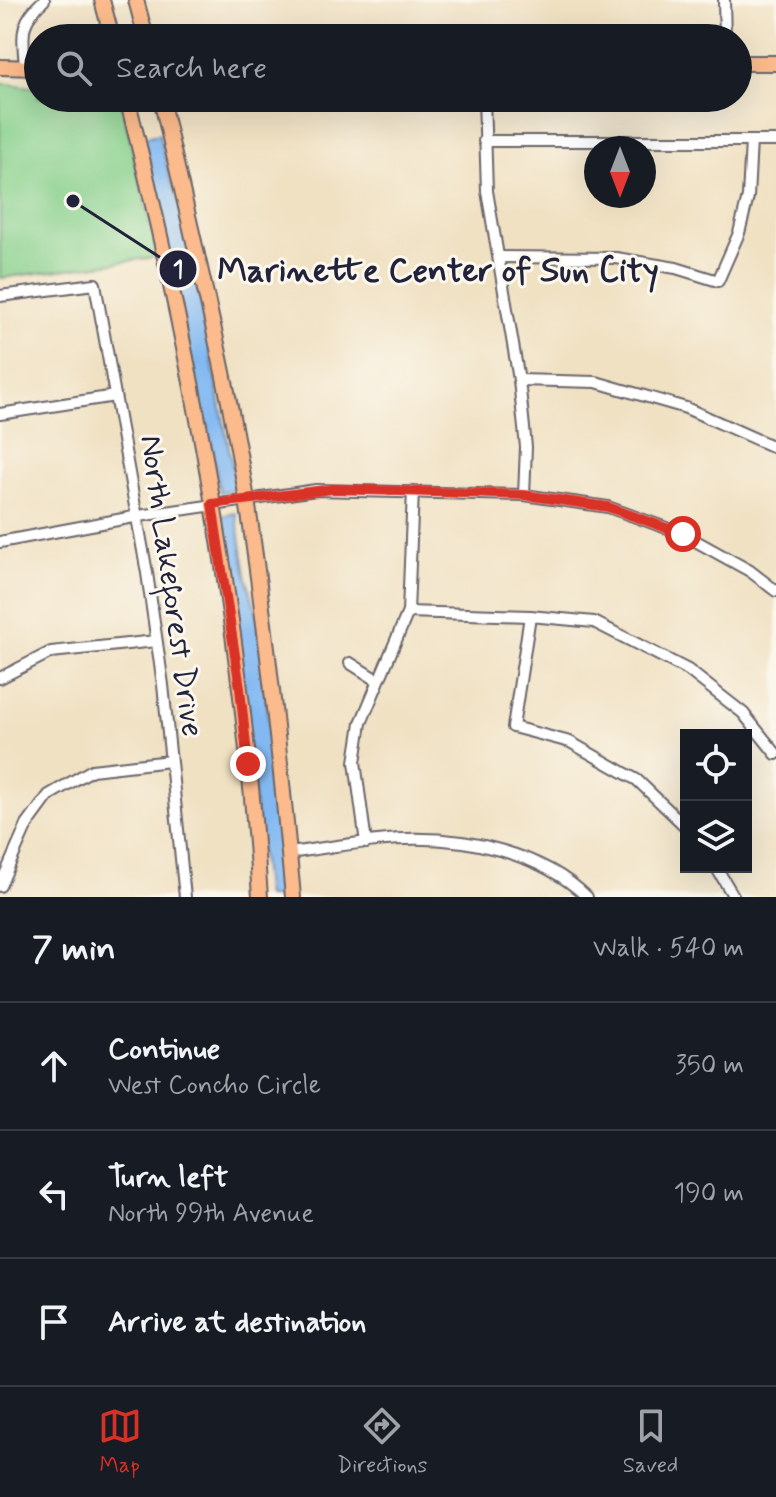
<!DOCTYPE html>
<html lang="en">
<head>
<meta charset="utf-8">
<style>
  body { margin:0; font-family:Mynerve,sans-serif; background:#242831; color:#f1f3f6 }
  .controls { position:absolute; right:24px; bottom:24px; display:grid; overflow:hidden; border-radius:0px; box-shadow:0 8px 32px #0002 }
  .controls button { width:72px; height:72px; display:grid; place-items:center; padding:0; border:0; border-bottom:2px solid #363941; background:#171b24; color:#f1f3f6; font:40px sans-serif }
  .compass { position:absolute; left:584px; top:136px; width:72px; height:72px; border-radius:50%; background:#171b24; box-shadow:0 8px 32px #0002; rotate:180deg }
  .stop { position:absolute; width:24px; height:24px; margin:-18px; border:6px solid #d93025; border-radius:50%; background:#fff }
  .stop.end { background:#d93025; border-color:#fff; box-shadow:0 2px 8px #0008 }
  .list { margin:0; padding:0; list-style:none }
  h2 { display:flex; justify-content:space-between; align-items:center; height:104px; margin:0; padding:0 32px; font-size:34px }
  h2 small { font-size:26px; font-weight:400; color:#9ea1a6 }
  .list li { display:grid; grid-template-columns:52px 1fr auto; gap:24px; align-items:center; box-sizing:border-box; height:128px; padding:0 32px; border-top:2px solid #363941 }
  .list b { display:block; font-size:30px; white-space:nowrap }
  .list p { margin:0; font-size:26px; white-space:nowrap; color:#9ea1a6 }
  .list em { font-size:26px; font-style:normal; color:#9ea1a6 }
  .icon { flex:none; width:44px; height:44px; fill:none; stroke:currentColor; stroke-width:2; stroke-linecap:round; stroke-linejoin:round }
  .map { position:relative; flex:none; width:776px; height:897px; overflow:hidden }
  .search { position:absolute; background:#171b24; box-shadow:0 8px 32px #0002; left:24px; right:24px; top:24px; height:88px; display:flex; align-items:center; gap:20px; box-sizing:border-box; padding:0 28px; border-radius:44px; color:#9ea1a6; font-size:30px }
  .sheet { height:488px; background:#171b24 }
  nav { display:flex; justify-content:space-around; align-items:center; box-sizing:border-box; height:112px; border-top:2px solid #363941; background:#171b24; font-size:22px; color:#9ea1a6 }
  nav a { display:grid; justify-items:center; gap:4px }
  nav .on { color:#d93025 }
  .map>svg:first-child { display:block }
  .green { fill:#87d08c; stroke:#547964; stroke-width:2 }
  .water { fill:#83b9f2; stroke:#526e96; stroke-width:2 }
  .lines { fill:none; stroke-linecap:round; stroke-linejoin:round }
  .minor-casing { stroke:#6a656b; stroke-width:14 }
  .major-casing { stroke:#6a656b; stroke-width:18 }
  .minor { stroke:#fff; stroke-width:10 }
  .major { stroke:#fbbb8c; stroke-width:14 }
  .route { stroke:#d93025; stroke-width:10 }
  .labels { text-anchor:middle; dominant-baseline:central; stroke-width:6; stroke-linejoin:round; paint-order:stroke }
  .street-label { font-size:32px; fill:#22223b; stroke:#fbf7ec }
  .leader { fill:none; stroke:#22223b; stroke-width:3 }
  .callout-dot { fill:#22223b; stroke:#fbf7ec; stroke-width:3 }
  .mark-label { font-size:24px; text-anchor:middle; font-weight:bold; fill:#fff }
  .callout-label { font-size:34px; text-anchor:middle; font-weight:bold; fill:#22223b; stroke:#fbf7ec; stroke-width:6; stroke-linejoin:round; paint-order:stroke }
</style>
</head>
<body>
<div class="map">
<svg width="776" height="897" viewBox="0 0 776 897">
  <rect width="100%" height="100%" fill="#fbf7ec"/>
  <filter id="ink" filterUnits="userSpaceOnUse"><feTurbulence type="fractalNoise" baseFrequency=".0125" numOctaves="2"/><feDisplacementMap in="SourceGraphic" scale="16" xChannelSelector="R" yChannelSelector="G"/><feConvolveMatrix kernelMatrix="1 2 1 2 8 2 1 2 1" color-interpolation-filters="sRGB"/></filter>
  <filter id="wash" filterUnits="userSpaceOnUse"><feTurbulence type="fractalNoise" baseFrequency=".006" numOctaves="4" result="noise"/><feDisplacementMap in="SourceGraphic" scale="32" xChannelSelector="R" yChannelSelector="G"/><feGaussianBlur stdDeviation="1.8" result="paint"/><feColorMatrix in="noise" values="0 0 0 0 0 0 0 0 0 0 0 0 0 0 0 0 0 1.4 0 .05"/><feComposite in="paint" operator="in"/></filter>
  <g filter="url(#wash)">
    <rect width="100%" height="100%" fill="#f0e1c3"/>
    <path class="green" d="M 0,83 L 38,88 L 38,98 L 120,98 L 158,257 L 0,278 Z"/>
    <g class="water">
      <path d="M 159,134 L 170,179 L 183,213 L 237,490 L 220,492 L 209,432 L 199,397 L 144,137 Z"/>
      <path d="M 236,513 L 246,575 L 256,611 L 263,667 L 286,897 L 266,897 L 221,516 Z"/>
    </g>
  </g>
  <g filter="url(#ink)">
    <g class="lines">
      <g class="minor-casing">
        <g id="minor">
          <path d="M 724,0 L 725,38"/>
          <path d="M 25,68 C 23,34 18,24 44,0"/>
          <path d="M 484,98 L 487,191 L 519,380 L 526,447 L 524,495"/>
          <path d="M 484,141 L 776,141"/>
          <path d="M 499,257 L 616,258 L 676,268 L 718,281 L 739,233 L 748,197 L 751,141"/>
          <path d="M 0,296 L 95,284 L 147,573 L 163,685 L 185,897"/>
          <path d="M 519,380 L 596,382 L 686,408 L 776,448"/>
          <path d="M 0,414 L 115,396"/>
          <path d="M 0,542 L 139,516 L 316,490 L 524,495 L 608,507 L 683,534 L 750,571 L 776,591"/>
          <path d="M 408,612 L 530,616 L 594,622 L 688,670 L 743,713 L 776,754"/>
          <path d="M 530,616 L 513,727 L 570,742 L 637,780 L 686,827"/>
          <path d="M 350,663 L 377,680"/>
          <path d="M 0,678 L 51,652 L 156,641"/>
          <path d="M 366,843 L 355,762 L 361,723 L 408,612 L 413,491"/>
          <path d="M 289,853 C 327,848 366,840 405,839 C 467,837 542,853 587,897"/>
          <path d="M 716,867 L 734,897"/>
          <path d="M 0,886 L 27,825 L 49,795 L 92,770 L 170,761"/>
        </g>
      </g>
      <g class="major-casing">
        <g id="major">
          <path d="M 102,0 L 112,38"/>
          <path d="M 136,0 L 146,38"/>
          <path d="M 738,63 L 776,63"/>
          <path d="M 0,67 L 38,68"/>
          <path d="M 127,98 C 193,359 242,628 260,897"/>
          <path d="M 161,98 C 191,232 225,365 247,500 C 267,632 281,765 293,897"/>
        </g>
      </g>
      <use href="#minor" class="minor"/>
      <use href="#major" class="major"/>
    </g>
  </g>
  <g class="lines" filter="url(#ink)">
    <path class="route" d="M 248,764 L 240,688 L 212,504 L 333,489 L 524,495 L 608,507 L 683,534"/>
  </g>
  <g class="labels">
    <g class="street-label">
      <text transform="translate(171 586) rotate(82)">North Lakeforest Drive</text>
    </g>
  </g>
  <path class="leader" d="M73 201L178 269"/>
  <g class="callout-dot">
    <circle cx="73" cy="201" r="8"/>
    <circle cx="178" cy="269" r="20"/>
  </g>
  <g class="mark-label">
    <text x="178" y="277">1</text>
  </g>
  <g class="callout-label">
    <text x="438" y="281">Marinette Center of Sun City</text>
  </g>
</svg>
<div class="controls">
<button><svg class="icon" aria-label="locate" viewBox="0 0 24 24"><circle cx="12" cy="12" r="6"/><path d="M12 2v4M12 18v4M2 12h4M18 12h4"/></svg></button>
<button><svg class="icon" aria-label="layers" viewBox="0 0 24 24"><path d="M12 4l9 5-9 5-9-5zM3 14l9 5 9-5"/></svg></button>
</div>
<svg class="compass" viewBox="-18 -18 36 36"><path d="M0-13l5 13h-10z" fill="#e53935"/><path d="M0 13l5-13h-10z" fill="#9ea1a6"/></svg>
<div class="stop" style="left:683px;top:534px"></div>
<div class="stop end" style="left:248px;top:764px"></div>
<div class="search"><svg class="icon" aria-label="search" viewBox="0 0 24 24"><circle cx="10" cy="10" r="6"/><path d="M15 15l6 6"/></svg>Search here</div>
</div>
<section class="sheet">
<h2>7 min<small>Walk · 540 m</small></h2>
<ul class="list">
<li><svg class="icon" aria-label="ahead" viewBox="0 0 24 24"><path d="M12 20V5M6 11l6-6 6 6"/></svg><div><b>Continue</b><p>West Concho Circle</p></div><em>350 m</em></li>
<li><svg class="icon" aria-label="left" viewBox="0 0 24 24"><path d="M17 20v-9H6M10 6l-5 5 5 5"/></svg><div><b>Turn left</b><p>North 99th Avenue</p></div><em>190 m</em></li>
<li><svg class="icon" aria-label="arrive" viewBox="0 0 24 24"><path d="M6 21V4h12l-3 4 3 4H6"/></svg><div><b>Arrive at destination</b></div></li>
</ul>
</section>
<nav>
<a class="on"><svg class="icon" aria-label="map" viewBox="0 0 24 24"><path d="M3 6l6-2 6 2 6-2v14l-6 2-6-2-6 2zM9 4v14M15 6v14"/></svg>Map</a>
<a><svg class="icon" aria-label="directions" viewBox="0 0 24 24"><path d="M12 3l9 9-9 9-9-9zM9 14v-3h6M13 9l2 2-2 2"/></svg>Directions</a>
<a><svg class="icon" aria-label="saved" viewBox="0 0 24 24"><path d="M7 4h10v16l-5-4-5 4z"/></svg>Saved</a>
</nav>
</body>
</html>
